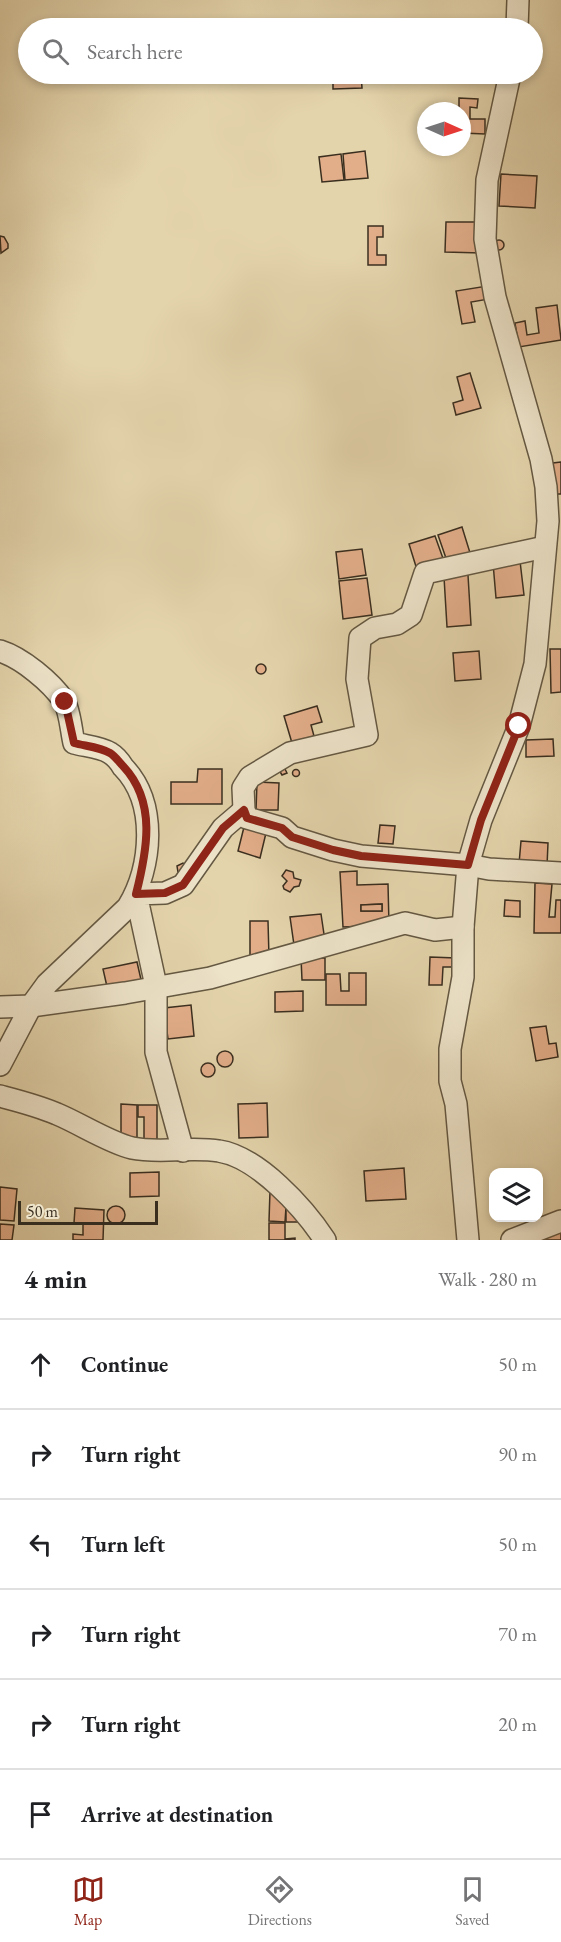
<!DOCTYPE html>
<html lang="en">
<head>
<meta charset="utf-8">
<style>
  body { margin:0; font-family:"EB Garamond",serif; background:#f6f6f6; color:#202124 }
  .controls { position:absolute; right:18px; bottom:18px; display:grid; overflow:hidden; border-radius:12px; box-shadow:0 3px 9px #0003 }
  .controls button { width:54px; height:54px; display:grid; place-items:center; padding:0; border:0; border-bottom:2px solid #e0e0e0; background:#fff; color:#202124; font:30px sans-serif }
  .compass { position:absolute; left:417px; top:102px; width:54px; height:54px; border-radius:50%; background:#fff; box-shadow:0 3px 9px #0003; rotate:93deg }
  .scale { position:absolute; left:18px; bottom:15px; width:140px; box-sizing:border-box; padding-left:6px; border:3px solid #3a2e1f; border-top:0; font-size:16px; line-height:21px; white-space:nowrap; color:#3a2e1f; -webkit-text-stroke:4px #ede3c9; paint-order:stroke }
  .stop { position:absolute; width:18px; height:18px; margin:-14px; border:4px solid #8f2418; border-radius:50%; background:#fff }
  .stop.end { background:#8f2418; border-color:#fff; box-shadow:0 2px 6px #0008 }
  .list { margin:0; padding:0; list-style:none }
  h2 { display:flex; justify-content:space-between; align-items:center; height:78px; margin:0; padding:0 24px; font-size:26px }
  h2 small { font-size:20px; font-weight:400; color:#757577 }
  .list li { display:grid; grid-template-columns:39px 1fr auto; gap:18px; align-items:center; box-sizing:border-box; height:90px; padding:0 24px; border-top:2px solid #e0e0e0 }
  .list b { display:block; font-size:22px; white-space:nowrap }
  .list em { font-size:20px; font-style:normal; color:#757577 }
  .icon { flex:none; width:33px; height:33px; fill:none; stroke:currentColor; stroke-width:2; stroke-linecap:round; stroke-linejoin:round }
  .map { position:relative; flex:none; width:561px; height:1240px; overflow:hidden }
  .search { position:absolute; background:#fff; box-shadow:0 3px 9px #0003; left:18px; right:18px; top:18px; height:66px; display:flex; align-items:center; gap:15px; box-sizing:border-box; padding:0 21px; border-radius:33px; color:#757577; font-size:22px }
  .sheet { height:618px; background:#fff }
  nav { display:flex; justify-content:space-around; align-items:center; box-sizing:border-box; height:84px; border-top:2px solid #e0e0e0; background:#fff; font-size:16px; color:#757577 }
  nav a { display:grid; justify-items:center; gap:3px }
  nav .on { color:#8f2418 }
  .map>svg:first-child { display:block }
  .building { fill:#e2ae8a; stroke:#3a2e1f; stroke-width:1.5; fill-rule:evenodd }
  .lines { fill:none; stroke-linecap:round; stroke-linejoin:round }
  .minor-casing { stroke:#645842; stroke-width:24 }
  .minor { stroke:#ede3c9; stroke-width:21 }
  .route { stroke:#8f2418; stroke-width:8 }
</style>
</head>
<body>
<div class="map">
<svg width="561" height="1240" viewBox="0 0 561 1240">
  <rect width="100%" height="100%" fill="#e4d4ac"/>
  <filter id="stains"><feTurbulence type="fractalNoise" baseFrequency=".00333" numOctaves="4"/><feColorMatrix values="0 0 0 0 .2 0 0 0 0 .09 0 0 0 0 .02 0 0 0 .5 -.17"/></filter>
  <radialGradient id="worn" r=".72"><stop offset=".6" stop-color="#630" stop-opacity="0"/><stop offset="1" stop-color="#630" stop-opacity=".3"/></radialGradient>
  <g class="building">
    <path d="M 333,74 L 361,74 L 362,88 L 333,89 Z"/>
    <path d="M 459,98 L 478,99 L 477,108 L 470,107 L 470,119 L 485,119 L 485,134 L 462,133 L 462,111 L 459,111 Z"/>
    <path d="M 365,151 L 368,178 L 345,180 L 343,154 Z"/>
    <path d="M 341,154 L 344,180 L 322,182 L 319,157 Z"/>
    <path d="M 501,174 L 537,176 L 535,208 L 499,206 Z"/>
    <path d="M 446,222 L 481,222 L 481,253 L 445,252 Z"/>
    <path d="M 368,226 L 383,226 L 383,237 L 377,237 L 377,255 L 386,255 L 386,265 L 368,265 Z"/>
    <path d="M 0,236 L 4,237 L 8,244 L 8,248 L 1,253 Z"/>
    <circle cx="499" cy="245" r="5"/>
    <path d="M 487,286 L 489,299 L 471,302 L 475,322 L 462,324 L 456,291 Z"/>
    <path d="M 557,305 L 561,340 L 519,347 L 515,323 L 525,321 L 527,335 L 539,333 L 536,308 Z"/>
    <path d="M 470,373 L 481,408 L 456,415 L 453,403 L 463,400 L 457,377 Z"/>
    <path d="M 561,462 L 561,494 L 555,494 L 553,463 Z"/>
    <path d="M 462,527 L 471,556 L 448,564 L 438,535 Z"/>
    <path d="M 435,536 L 445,564 L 418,573 L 409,544 Z"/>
    <path d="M 362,549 L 366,575 L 339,579 L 336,552 Z"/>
    <path d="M 520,561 L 524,595 L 496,598 L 493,563 Z"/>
    <path d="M 468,575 L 471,625 L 447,627 L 444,577 Z"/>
    <path d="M 367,578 L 372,615 L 343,619 L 339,581 Z"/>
    <path d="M 550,649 L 561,649 L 561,692 L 551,693 Z"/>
    <path d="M 479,651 L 481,679 L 455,681 L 453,653 Z"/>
    <circle cx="261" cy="669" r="5"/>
    <path d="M 317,706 L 322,722 L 311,725 L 314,736 L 292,743 L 284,716 Z"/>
    <path d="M 553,739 L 554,756 L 526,757 L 526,740 Z"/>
    <path d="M 284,767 L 287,773 L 282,775 L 279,770 Z"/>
    <path d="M 198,769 L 222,769 L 222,804 L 171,804 L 171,782 L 197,782 Z"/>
    <circle cx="296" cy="773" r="3.5"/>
    <path d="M 257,782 L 279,783 L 278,810 L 256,810 Z"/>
    <path d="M 380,825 L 395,826 L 393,844 L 378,843 Z"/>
    <path d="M 244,827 L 266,833 L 260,858 L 238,851 Z"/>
    <path d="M 521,841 L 548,843 L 547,866 L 519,864 Z"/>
    <path d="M 183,863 L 186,865 L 181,874 L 178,872 L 177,866 Z"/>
    <path d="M 286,870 L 293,872 L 294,878 L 301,880 L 299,886 L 294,887 L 290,892 L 284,889 L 283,886 L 287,881 L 282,876 Z"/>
    <path d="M 357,871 L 357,885 L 388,884 L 389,925 L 343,927 L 340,872 ZM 382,904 L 382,911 L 361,911 L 361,905 Z"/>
    <path d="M 535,883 L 552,884 L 549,917 L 555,917 L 556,900 L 561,900 L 561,933 L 534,933 Z"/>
    <path d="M 505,900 L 520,901 L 520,917 L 504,916 Z"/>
    <path d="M 382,904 L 382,911 L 361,911 L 361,905 Z"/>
    <path d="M 321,914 L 325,941 L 294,945 L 290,917 Z"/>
    <path d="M 250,921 L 268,921 L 269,957 L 250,957 Z"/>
    <path d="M 430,957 L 456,958 L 456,967 L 443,967 L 442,985 L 429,985 Z"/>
    <path d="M 301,958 L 325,958 L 325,980 L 302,980 Z"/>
    <path d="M 137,962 L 142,984 L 108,991 L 103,969 Z"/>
    <path d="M 349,973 L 366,973 L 366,1005 L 326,1005 L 326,974 L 340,974 L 341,991 L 349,991 Z"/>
    <path d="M 303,991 L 303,1011 L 275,1012 L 275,992 Z"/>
    <path d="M 191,1005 L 194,1036 L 168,1039 L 164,1008 Z"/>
    <path d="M 546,1026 L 549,1044 L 556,1043 L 558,1057 L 536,1061 L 530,1028 Z"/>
    <circle cx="225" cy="1059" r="8"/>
    <circle cx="208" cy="1070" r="7"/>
    <path d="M 267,1103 L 268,1137 L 239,1138 L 238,1104 Z"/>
    <path d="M 121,1104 L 137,1105 L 137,1142 L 121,1142 Z"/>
    <path d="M 138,1105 L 157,1105 L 157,1143 L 144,1143 L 144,1117 L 138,1117 Z"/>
    <path d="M 404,1168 L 406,1199 L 366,1201 L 364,1171 Z"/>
    <path d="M 159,1172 L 159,1196 L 130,1197 L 130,1173 Z"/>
    <path d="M 0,1187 L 17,1189 L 14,1221 L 0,1220 Z"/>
    <path d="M 270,1191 L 286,1207 L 285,1222 L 269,1221 Z"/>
    <circle cx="116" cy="1215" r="9"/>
    <path d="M 286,1207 L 302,1222 L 286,1222 Z"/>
    <path d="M 75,1208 L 104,1210 L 103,1240 L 73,1240 L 73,1234 L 83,1235 L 83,1223 L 74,1223 Z"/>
    <path d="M 269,1223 L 285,1223 L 285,1239 L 295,1238 L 295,1240 L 269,1240 Z"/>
    <path d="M 0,1224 L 14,1225 L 12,1240 L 0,1240 Z"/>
    <path d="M 561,1230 L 561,1240 L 538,1240 Z"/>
  </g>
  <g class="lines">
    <g class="minor-casing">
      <g id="minor">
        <path d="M 517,28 L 518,0"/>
        <path d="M 545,547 L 425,573 L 411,615 L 397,624 L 375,628 L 360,638 L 357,679 L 367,735 L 290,753 L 250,777 L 243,788 L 244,810 L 247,818 L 282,828 L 292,837 L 333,850 L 361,856 L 468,865 L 489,869 L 561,873"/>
        <path d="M 0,651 C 22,658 51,682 64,701 C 70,711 71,730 74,743 C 85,746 101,747 110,753 C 115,756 120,762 123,767 C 158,803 152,867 128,907 L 47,984 L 31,1006 L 0,1065"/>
        <path d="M 0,1007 L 31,1006 L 125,993 L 210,978 L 405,923 L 435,930 L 463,927"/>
        <path d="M 0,1096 C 19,1101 39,1106 57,1114 C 79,1123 110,1143 132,1148 C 160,1154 191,1146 219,1151 C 258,1157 304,1208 325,1240"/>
        <path d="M 183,1151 L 156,1052 L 156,986 L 136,894 L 165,893 L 183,885 L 223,828 L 244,810"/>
        <path d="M 468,1240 L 456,1104 L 450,1081 L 450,1049 L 463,977 L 463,927 L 468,865 L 481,820 L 519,726 L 535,664 L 548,521 L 546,487 L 541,459 L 495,297 L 485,239 L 487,180 L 510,74"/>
        <path d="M 512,1240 L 561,1221"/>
      </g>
    </g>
    <use href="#minor" class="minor"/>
  </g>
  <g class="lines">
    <path class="route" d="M 65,702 L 74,743 C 85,746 100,747 110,753 C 115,756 119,762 123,766 C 157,802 147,851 136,894 L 165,893 L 183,885 L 223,828 L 244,810 L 247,818 L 282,828 L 292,837 L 333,850 L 361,856 L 468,865 L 481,820 L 519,726"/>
  </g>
  <rect width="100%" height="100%" filter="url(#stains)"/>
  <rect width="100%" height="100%" fill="url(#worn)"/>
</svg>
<div class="controls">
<button><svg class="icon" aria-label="layers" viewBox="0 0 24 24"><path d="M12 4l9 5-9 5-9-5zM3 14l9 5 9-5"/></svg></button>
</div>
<svg class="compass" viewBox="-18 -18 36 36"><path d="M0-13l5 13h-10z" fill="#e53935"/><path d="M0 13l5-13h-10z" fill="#757577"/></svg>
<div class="scale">50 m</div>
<div class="stop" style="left:519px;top:726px"></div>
<div class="stop end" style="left:65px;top:702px"></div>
<div class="search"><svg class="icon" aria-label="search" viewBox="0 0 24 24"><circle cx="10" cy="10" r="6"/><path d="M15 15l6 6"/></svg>Search here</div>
</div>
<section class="sheet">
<h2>4 min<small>Walk · 280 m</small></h2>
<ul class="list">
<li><svg class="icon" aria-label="ahead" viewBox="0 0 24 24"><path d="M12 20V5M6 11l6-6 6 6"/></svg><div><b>Continue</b></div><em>50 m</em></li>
<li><svg class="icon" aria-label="right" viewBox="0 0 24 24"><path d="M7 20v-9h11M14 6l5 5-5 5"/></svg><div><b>Turn right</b></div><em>90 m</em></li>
<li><svg class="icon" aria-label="left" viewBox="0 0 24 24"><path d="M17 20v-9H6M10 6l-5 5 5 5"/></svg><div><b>Turn left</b></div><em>50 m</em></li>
<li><svg class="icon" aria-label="right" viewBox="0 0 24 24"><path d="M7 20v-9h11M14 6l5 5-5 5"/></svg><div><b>Turn right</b></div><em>70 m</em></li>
<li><svg class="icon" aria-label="right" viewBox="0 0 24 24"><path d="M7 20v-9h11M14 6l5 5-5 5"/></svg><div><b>Turn right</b></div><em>20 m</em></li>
<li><svg class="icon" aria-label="arrive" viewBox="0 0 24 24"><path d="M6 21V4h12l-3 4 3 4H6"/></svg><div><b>Arrive at destination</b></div></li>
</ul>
</section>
<nav>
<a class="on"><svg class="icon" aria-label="map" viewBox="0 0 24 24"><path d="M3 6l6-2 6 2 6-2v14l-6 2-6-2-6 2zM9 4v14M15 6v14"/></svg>Map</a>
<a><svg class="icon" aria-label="directions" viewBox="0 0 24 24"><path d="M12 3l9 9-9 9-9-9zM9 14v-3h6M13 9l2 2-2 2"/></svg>Directions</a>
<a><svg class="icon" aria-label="saved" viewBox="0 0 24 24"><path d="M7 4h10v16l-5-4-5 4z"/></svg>Saved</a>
</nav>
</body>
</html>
